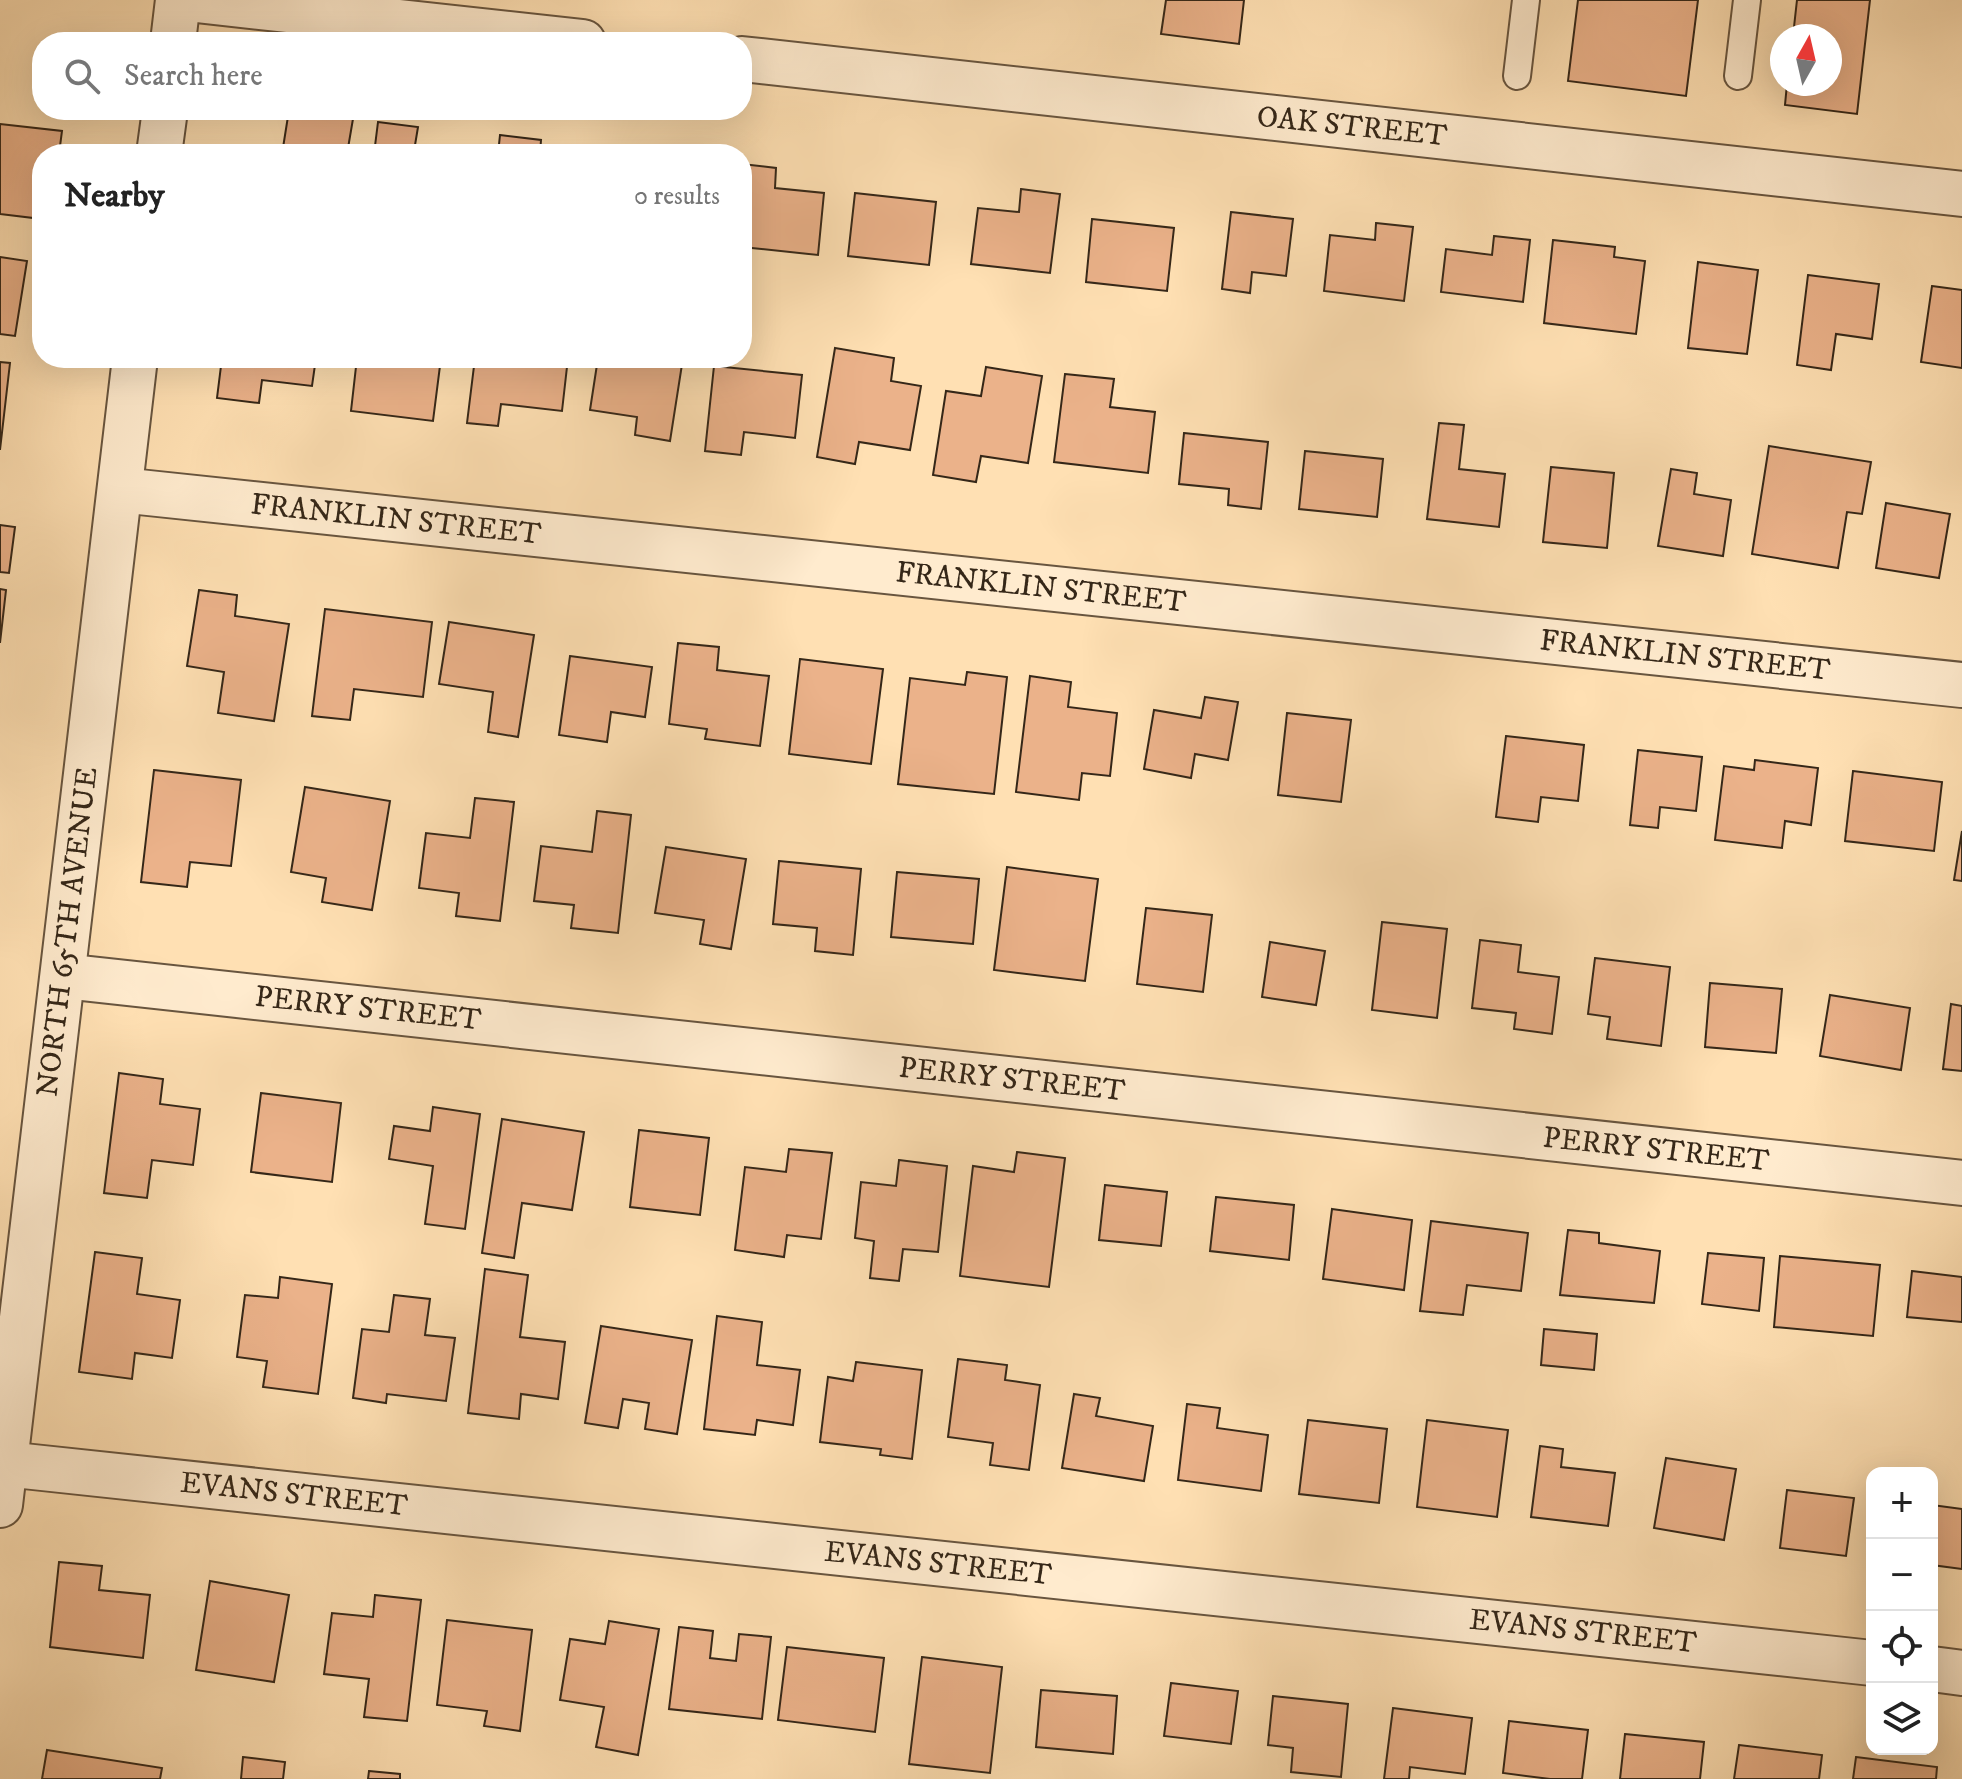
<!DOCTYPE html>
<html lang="en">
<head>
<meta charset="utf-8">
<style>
  body { margin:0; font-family:"IM FELL DW Pica",serif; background:#f6f6f6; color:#222 }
  .controls { position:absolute; right:24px; bottom:24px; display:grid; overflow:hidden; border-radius:16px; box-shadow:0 8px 32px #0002 }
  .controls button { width:72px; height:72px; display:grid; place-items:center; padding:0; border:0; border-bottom:2px solid #e0e0e0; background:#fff; color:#222; font:40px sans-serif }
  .compass { position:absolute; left:1770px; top:24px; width:72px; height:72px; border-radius:50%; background:#fff; box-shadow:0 8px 32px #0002; rotate:8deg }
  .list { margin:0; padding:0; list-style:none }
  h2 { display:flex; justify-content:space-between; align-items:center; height:104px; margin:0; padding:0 32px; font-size:34px }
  h2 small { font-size:26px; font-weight:400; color:#767676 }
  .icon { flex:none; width:44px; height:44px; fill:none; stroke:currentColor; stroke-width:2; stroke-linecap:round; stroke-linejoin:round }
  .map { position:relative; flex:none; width:1962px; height:1779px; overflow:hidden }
  .search { position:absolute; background:#fff; box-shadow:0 8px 32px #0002; left:32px; top:32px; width:720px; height:88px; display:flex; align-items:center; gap:20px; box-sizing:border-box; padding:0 28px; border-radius:32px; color:#767676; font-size:30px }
  .panel { position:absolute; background:#fff; box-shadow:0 8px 32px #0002; left:32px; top:144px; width:720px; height:224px; border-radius:32px }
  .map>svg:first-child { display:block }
  .building { fill:#ebb28a; stroke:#352718; stroke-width:2 }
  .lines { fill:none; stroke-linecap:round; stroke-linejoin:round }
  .service-casing { stroke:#68553f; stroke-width:30 }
  .minor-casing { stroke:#68553f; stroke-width:48 }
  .service { stroke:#ffebce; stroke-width:26 }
  .minor { stroke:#ffebce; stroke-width:44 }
  .labels { text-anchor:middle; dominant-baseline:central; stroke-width:6; stroke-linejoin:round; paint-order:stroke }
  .street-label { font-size:30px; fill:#352718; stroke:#ffebce }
</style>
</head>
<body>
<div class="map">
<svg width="1962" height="1779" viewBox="0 0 1962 1779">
  <rect width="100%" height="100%" fill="#ffe0b3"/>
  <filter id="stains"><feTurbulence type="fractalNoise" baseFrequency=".0025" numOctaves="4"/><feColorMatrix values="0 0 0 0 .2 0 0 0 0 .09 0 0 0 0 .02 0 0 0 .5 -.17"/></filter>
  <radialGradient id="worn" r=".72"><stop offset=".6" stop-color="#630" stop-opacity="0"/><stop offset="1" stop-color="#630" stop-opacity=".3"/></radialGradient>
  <g class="building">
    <path d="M 1166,0 L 1244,0 L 1239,44 L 1161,34 Z"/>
    <path d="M 1578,0 L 1698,0 L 1686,96 L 1568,81 Z"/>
    <path d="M 1797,0 L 1870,0 L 1857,114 L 1785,105 L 1787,84 L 1830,84 L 1830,36 L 1793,36 Z"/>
    <path d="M 289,110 L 335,110 L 354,113 L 347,154 L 282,154 Z"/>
    <path d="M 378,122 L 418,127 L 414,151 L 441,154 L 374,154 Z"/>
    <path d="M 0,124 L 62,131 L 59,154 L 42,154 L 42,219 L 0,214 Z"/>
    <path d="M 500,135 L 541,140 L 540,154 L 498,154 Z"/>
    <path d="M 742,164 L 776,168 L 775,188 L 824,193 L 818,255 L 742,247 Z"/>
    <path d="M 1021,189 L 1060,194 L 1050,273 L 971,264 L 978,208 L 1019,212 Z"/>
    <path d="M 855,193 L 936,202 L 929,265 L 848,256 Z"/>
    <path d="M 1231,212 L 1293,219 L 1286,276 L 1252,272 L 1250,293 L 1222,289 Z"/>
    <path d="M 1092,219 L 1174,228 L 1167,291 L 1086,282 Z"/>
    <path d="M 1376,223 L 1413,227 L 1404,301 L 1324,291 L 1330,235 L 1375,240 Z"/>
    <path d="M 1494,236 L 1530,240 L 1523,302 L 1441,292 L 1446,249 L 1492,255 Z"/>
    <path d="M 1553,240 L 1615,247 L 1614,257 L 1645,261 L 1636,334 L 1544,323 Z"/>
    <path d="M 0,257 L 27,261 L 15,336 L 0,334 Z"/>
    <path d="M 1698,262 L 1758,270 L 1747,354 L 1688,348 Z"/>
    <path d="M 1808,275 L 1879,284 L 1872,339 L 1836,334 L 1831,370 L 1797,365 Z"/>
    <path d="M 1932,286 L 1962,290 L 1962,368 L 1921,362 Z"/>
    <path d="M 835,348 L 894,358 L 891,381 L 921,386 L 910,450 L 859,442 L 855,464 L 817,457 Z"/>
    <path d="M 222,358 L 316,358 L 312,386 L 262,380 L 259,403 L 217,398 Z"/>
    <path d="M 357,358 L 441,358 L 433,421 L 351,411 Z"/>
    <path d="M 475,358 L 568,358 L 562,411 L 501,404 L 498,426 L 467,423 Z"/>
    <path d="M 598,358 L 683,358 L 670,441 L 635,435 L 637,417 L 590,410 Z"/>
    <path d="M 0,362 L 10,363 L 0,450 Z"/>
    <path d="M 714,366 L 802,375 L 795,438 L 744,432 L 741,455 L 705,451 Z"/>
    <path d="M 986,367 L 1042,376 L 1028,463 L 981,456 L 976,482 L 933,475 L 946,391 L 981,396 Z"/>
    <path d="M 1065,374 L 1114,379 L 1110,407 L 1155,412 L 1148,473 L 1054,462 Z"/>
    <path d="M 1439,423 L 1464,425 L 1459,469 L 1505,474 L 1499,527 L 1427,519 Z"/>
    <path d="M 1184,433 L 1268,442 L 1261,509 L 1228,505 L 1229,489 L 1179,484 Z"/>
    <path d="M 1769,446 L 1871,462 L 1862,514 L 1847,512 L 1838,568 L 1752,554 Z"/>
    <path d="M 1305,451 L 1383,459 L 1377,517 L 1299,509 Z"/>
    <path d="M 1551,467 L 1614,473 L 1607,548 L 1543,542 Z"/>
    <path d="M 1671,469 L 1697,473 L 1694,494 L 1731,500 L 1723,556 L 1658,546 Z"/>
    <path d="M 1886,503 L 1950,514 L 1939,578 L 1876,568 Z"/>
    <path d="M 0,525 L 15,527 L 9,573 L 0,572 Z"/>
    <path d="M 0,589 L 6,590 L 0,643 Z"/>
    <path d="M 199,590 L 237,595 L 235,616 L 289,624 L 274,721 L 218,713 L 224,672 L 187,666 Z"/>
    <path d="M 325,609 L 432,622 L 423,697 L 354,689 L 350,720 L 312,716 Z"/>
    <path d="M 449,622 L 534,635 L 518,737 L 488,732 L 493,692 L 439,684 Z"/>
    <path d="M 678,643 L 719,647 L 717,670 L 769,676 L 760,746 L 705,739 L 707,729 L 669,724 Z"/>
    <path d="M 570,656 L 652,667 L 645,717 L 611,712 L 607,742 L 559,735 Z"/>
    <path d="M 800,659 L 883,669 L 871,764 L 789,754 Z"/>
    <path d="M 967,672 L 1007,677 L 994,794 L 898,784 L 910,678 L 965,685 Z"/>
    <path d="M 1030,676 L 1071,682 L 1068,707 L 1117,713 L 1110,776 L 1082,773 L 1079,800 L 1016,792 Z"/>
    <path d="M 1205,697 L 1238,702 L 1228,760 L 1195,754 L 1191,778 L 1144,769 L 1154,710 L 1201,718 Z"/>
    <path d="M 1287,713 L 1351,720 L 1341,802 L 1278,795 Z"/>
    <path d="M 1506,736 L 1584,745 L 1578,801 L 1541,797 L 1538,822 L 1496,817 Z"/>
    <path d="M 1638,750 L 1702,757 L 1696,811 L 1660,807 L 1658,828 L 1630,825 Z"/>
    <path d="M 1755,760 L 1818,768 L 1811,825 L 1785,821 L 1782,848 L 1715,840 L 1724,766 L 1754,770 Z"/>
    <path d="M 154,770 L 241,780 L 231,866 L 190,862 L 187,887 L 141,882 Z"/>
    <path d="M 1853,771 L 1942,782 L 1934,851 L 1845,841 Z"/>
    <path d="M 305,787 L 390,801 L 372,910 L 322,902 L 326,878 L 291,872 Z"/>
    <path d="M 475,798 L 514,802 L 500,921 L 456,916 L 459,893 L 419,888 L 426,833 L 470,838 Z"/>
    <path d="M 597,811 L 631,815 L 618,933 L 571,928 L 574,905 L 534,901 L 541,846 L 592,852 Z"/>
    <path d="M 1962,831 L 1962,881 L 1954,880 Z"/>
    <path d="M 666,847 L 746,859 L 731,949 L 700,944 L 704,920 L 655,913 Z"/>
    <path d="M 779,861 L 861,869 L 853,955 L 815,951 L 817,928 L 773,924 Z"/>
    <path d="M 1007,867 L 1098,879 L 1085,981 L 994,970 Z"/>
    <path d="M 897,872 L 979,879 L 973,944 L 891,937 Z"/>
    <path d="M 1146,908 L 1212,915 L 1203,992 L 1137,984 Z"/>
    <path d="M 1382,922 L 1447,929 L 1437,1018 L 1372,1010 Z"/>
    <path d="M 1480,940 L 1521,945 L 1518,972 L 1559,977 L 1552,1034 L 1514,1029 L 1516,1013 L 1472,1008 Z"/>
    <path d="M 1270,942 L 1325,951 L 1316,1005 L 1262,997 Z"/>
    <path d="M 1595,958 L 1670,967 L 1661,1046 L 1607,1039 L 1610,1017 L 1588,1014 Z"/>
    <path d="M 1710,983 L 1782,989 L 1776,1053 L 1705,1047 Z"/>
    <path d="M 1830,995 L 1910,1008 L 1901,1070 L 1820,1056 Z"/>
    <path d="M 1951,1004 L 1962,1006 L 1962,1071 L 1943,1069 Z"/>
    <path d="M 119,1073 L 163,1079 L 160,1104 L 200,1109 L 193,1165 L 152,1160 L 147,1198 L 104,1193 Z"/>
    <path d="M 261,1093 L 341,1103 L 332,1182 L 251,1172 Z"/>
    <path d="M 433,1107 L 480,1114 L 465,1229 L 425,1224 L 433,1166 L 389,1159 L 394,1126 L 430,1131 Z"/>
    <path d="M 502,1119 L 584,1132 L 572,1210 L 522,1203 L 514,1258 L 482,1253 Z"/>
    <path d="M 639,1130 L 709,1138 L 700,1215 L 630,1207 Z"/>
    <path d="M 789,1149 L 832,1153 L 821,1239 L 787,1235 L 784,1257 L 735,1250 L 745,1167 L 786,1172 Z"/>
    <path d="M 1017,1152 L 1065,1158 L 1049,1287 L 960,1276 L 973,1166 L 1014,1172 Z"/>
    <path d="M 899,1160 L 947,1166 L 938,1252 L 903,1249 L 899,1281 L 870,1278 L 874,1241 L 855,1238 L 861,1182 L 896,1186 Z"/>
    <path d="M 1105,1185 L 1167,1192 L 1161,1246 L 1099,1240 Z"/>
    <path d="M 1216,1197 L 1294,1205 L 1289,1260 L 1210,1251 Z"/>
    <path d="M 1332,1209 L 1412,1220 L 1404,1290 L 1323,1279 Z"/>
    <path d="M 1431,1221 L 1528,1233 L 1521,1291 L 1467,1285 L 1463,1315 L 1420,1311 Z"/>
    <path d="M 1568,1230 L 1599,1233 L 1599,1243 L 1660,1251 L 1654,1303 L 1560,1295 Z"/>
    <path d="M 95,1252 L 142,1258 L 137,1294 L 180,1300 L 172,1358 L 135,1353 L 132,1379 L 79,1372 Z"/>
    <path d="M 1708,1253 L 1764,1258 L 1759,1311 L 1702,1304 Z"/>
    <path d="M 1780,1256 L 1880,1265 L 1873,1336 L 1774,1327 Z"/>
    <path d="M 485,1269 L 528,1275 L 520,1337 L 565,1342 L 558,1399 L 521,1394 L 519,1419 L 468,1413 Z"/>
    <path d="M 1912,1271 L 1962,1277 L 1962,1322 L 1907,1317 Z"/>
    <path d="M 280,1277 L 332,1284 L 318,1394 L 263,1387 L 267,1361 L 237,1357 L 245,1295 L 278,1298 Z"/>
    <path d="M 394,1295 L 430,1299 L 425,1335 L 455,1338 L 446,1401 L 387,1394 L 386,1403 L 353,1398 L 362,1329 L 389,1332 Z"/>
    <path d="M 717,1316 L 762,1322 L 757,1365 L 800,1370 L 793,1425 L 757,1420 L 755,1435 L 704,1429 Z"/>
    <path d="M 601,1326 L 692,1340 L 677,1434 L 645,1429 L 649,1403 L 623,1399 L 618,1428 L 585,1423 Z"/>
    <path d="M 1544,1329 L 1597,1334 L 1594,1370 L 1541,1365 Z"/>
    <path d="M 958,1359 L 1007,1365 L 1005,1380 L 1040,1385 L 1029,1470 L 990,1465 L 993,1443 L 948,1437 Z"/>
    <path d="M 856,1362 L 922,1370 L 912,1459 L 880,1455 L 881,1449 L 820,1442 L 828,1377 L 853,1381 Z"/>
    <path d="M 1074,1394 L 1100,1398 L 1096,1416 L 1153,1426 L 1144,1481 L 1062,1468 Z"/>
    <path d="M 1187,1404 L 1220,1408 L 1217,1428 L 1268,1435 L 1261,1491 L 1178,1480 Z"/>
    <path d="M 1308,1420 L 1387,1429 L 1379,1503 L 1299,1494 Z"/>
    <path d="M 1427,1420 L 1508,1430 L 1497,1517 L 1417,1507 Z"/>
    <path d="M 1540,1446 L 1563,1449 L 1561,1467 L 1615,1473 L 1608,1526 L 1531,1517 Z"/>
    <path d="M 1666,1458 L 1736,1469 L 1724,1540 L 1654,1528 Z"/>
    <path d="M 1787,1490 L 1854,1498 L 1846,1556 L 1780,1548 Z"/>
    <path d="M 1932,1505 L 1962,1509 L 1962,1569 L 1932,1565 Z"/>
    <path d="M 59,1562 L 102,1566 L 99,1590 L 150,1595 L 143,1658 L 50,1647 Z"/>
    <path d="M 210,1581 L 289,1595 L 274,1682 L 196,1670 Z"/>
    <path d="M 375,1595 L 421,1600 L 407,1721 L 364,1717 L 369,1679 L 324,1674 L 332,1613 L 373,1617 Z"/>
    <path d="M 447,1620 L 532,1630 L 520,1731 L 484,1726 L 487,1711 L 437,1705 Z"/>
    <path d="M 609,1621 L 659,1629 L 638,1755 L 596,1747 L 604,1707 L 560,1700 L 570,1639 L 605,1644 Z"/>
    <path d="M 679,1627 L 713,1631 L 710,1658 L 736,1661 L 739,1634 L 771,1637 L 762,1719 L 669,1709 Z"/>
    <path d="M 787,1647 L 884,1658 L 875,1732 L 778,1720 Z"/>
    <path d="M 922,1657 L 1002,1667 L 990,1773 L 909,1764 Z"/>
    <path d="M 1171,1683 L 1238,1691 L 1231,1744 L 1164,1736 Z"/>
    <path d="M 1041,1690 L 1117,1696 L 1113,1754 L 1036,1747 Z"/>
    <path d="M 1273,1696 L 1348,1704 L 1341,1777 L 1291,1772 L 1293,1748 L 1268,1745 Z"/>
    <path d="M 1393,1708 L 1472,1718 L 1465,1774 L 1410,1767 L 1409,1779 L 1384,1779 Z"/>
    <path d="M 1509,1721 L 1588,1730 L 1582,1779 L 1550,1779 L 1503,1773 Z"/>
    <path d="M 1625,1734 L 1704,1742 L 1700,1779 L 1620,1779 Z"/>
    <path d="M 1739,1745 L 1822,1755 L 1819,1779 L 1734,1779 Z"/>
    <path d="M 47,1750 L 162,1768 L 160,1779 L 42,1779 Z"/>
    <path d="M 243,1757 L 285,1762 L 283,1779 L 241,1779 Z"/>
    <path d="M 1856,1757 L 1937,1767 L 1936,1779 L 1853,1779 Z"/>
    <path d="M 369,1771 L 400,1774 L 400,1779 L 368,1779 Z"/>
  </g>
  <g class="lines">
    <g class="service-casing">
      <g id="service">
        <path d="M 1517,76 L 1526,0"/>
        <path d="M 1738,76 L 1747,0"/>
      </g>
    </g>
    <g class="minor-casing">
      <g id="minor">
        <path d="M 196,0 L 583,42"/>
        <path d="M 173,42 L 178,0"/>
        <path d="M 742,59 L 1962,194"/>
        <path d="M 159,154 L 165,110"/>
        <path d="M 120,490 L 1962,685"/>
        <path d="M 63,976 L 1962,1183"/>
        <path d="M 5,1464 L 1872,1663"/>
        <path d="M 0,1505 L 135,358"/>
        <path d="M 1932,1669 L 1962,1673"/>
      </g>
    </g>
    <use href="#service" class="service"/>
    <use href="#minor" class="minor"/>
  </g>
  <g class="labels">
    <g class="street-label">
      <text transform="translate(1352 127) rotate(6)">OAK STREET</text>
      <text transform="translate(396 520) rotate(6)">FRANKLIN STREET</text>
      <text transform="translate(1041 588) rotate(6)">FRANKLIN STREET</text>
      <text transform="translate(1685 656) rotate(6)">FRANKLIN STREET</text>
      <text transform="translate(68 932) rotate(-83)">NORTH 65TH AVENUE</text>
      <text transform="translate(368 1009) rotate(6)">PERRY STREET</text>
      <text transform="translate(1012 1080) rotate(6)">PERRY STREET</text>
      <text transform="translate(1656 1150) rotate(6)">PERRY STREET</text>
      <text transform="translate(294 1495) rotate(6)">EVANS STREET</text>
      <text transform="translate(938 1564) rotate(6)">EVANS STREET</text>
      <text transform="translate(1583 1632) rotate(6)">EVANS STREET</text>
    </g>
  </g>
  <rect width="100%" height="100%" filter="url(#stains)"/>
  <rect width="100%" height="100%" fill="url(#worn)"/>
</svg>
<div class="controls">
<button>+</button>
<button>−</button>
<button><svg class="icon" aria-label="locate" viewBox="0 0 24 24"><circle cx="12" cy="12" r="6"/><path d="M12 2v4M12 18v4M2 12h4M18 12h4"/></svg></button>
<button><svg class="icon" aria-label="layers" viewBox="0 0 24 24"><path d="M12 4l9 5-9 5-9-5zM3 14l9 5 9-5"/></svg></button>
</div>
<svg class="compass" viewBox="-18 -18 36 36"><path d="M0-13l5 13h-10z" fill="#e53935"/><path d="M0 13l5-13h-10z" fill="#767676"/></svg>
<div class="search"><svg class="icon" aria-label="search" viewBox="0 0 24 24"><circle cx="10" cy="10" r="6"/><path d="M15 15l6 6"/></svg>Search here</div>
<section class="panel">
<h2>Nearby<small>0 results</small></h2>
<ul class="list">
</ul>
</section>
</div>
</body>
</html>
